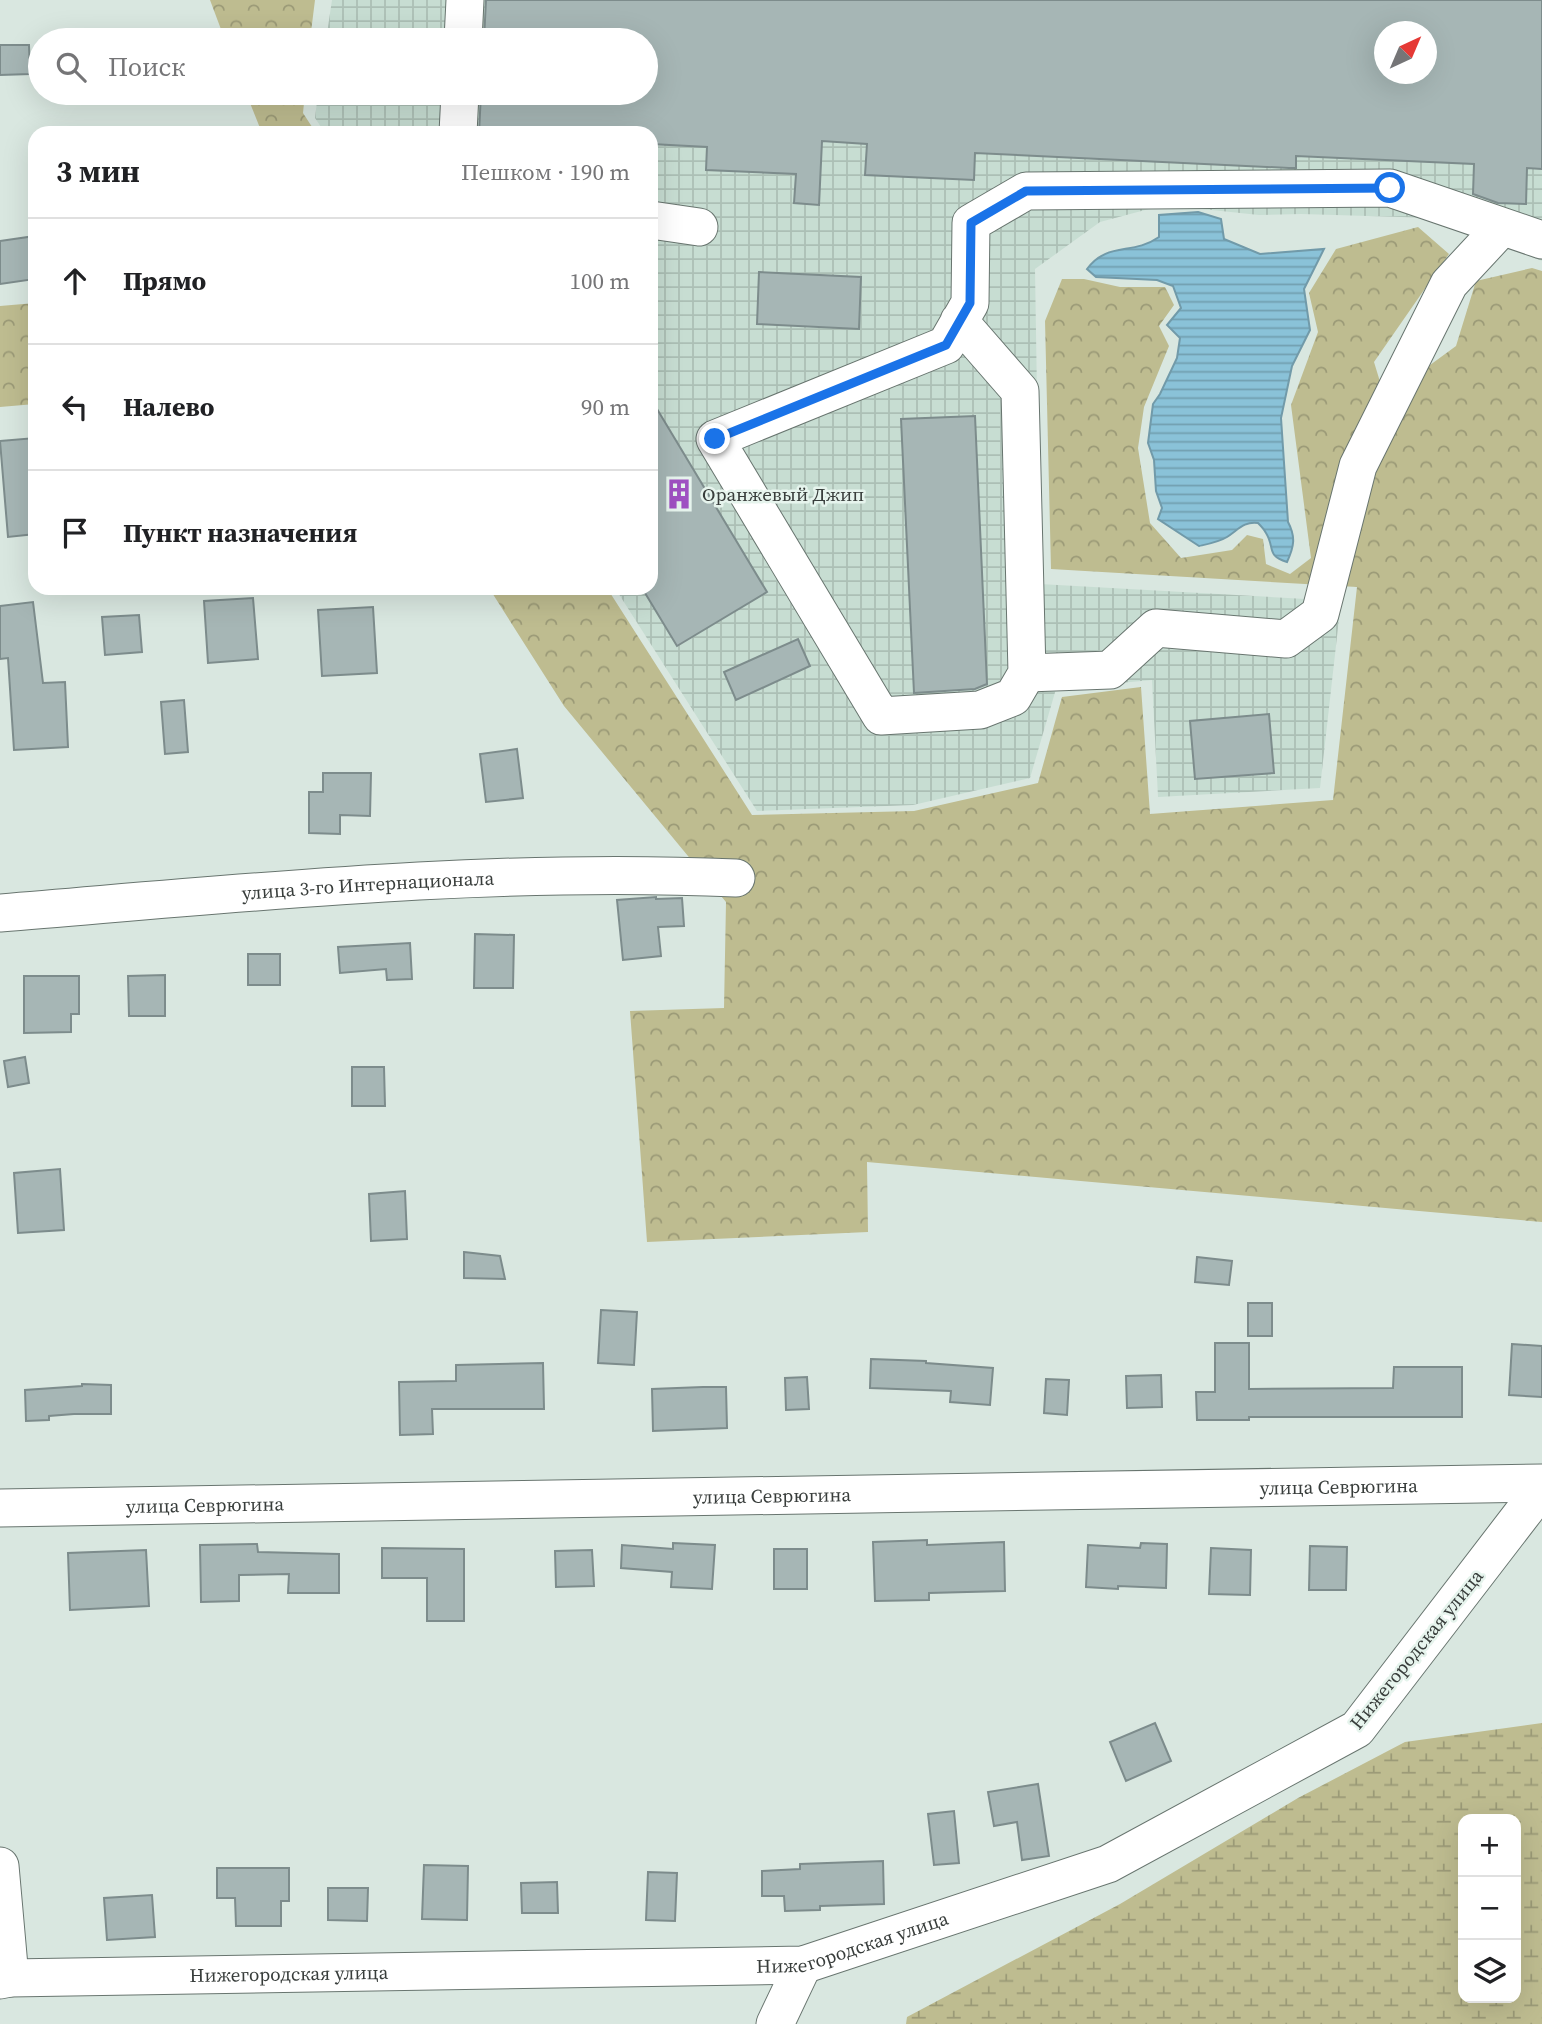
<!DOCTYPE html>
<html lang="ru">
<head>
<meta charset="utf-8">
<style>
  body { margin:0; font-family:"Source Serif 4",serif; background:#f2f2f2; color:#202124 }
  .controls { position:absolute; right:21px; bottom:21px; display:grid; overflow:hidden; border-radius:14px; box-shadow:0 7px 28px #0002 }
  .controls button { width:63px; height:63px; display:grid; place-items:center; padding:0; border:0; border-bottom:2px solid #e0e0e0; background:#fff; color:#202124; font:35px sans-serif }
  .compass { position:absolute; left:1374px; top:21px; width:63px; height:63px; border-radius:50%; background:#fff; box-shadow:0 7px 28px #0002; rotate:44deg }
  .stop { position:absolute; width:21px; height:21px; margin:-16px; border:5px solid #1a73e8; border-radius:50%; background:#fff }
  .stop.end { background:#1a73e8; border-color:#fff; box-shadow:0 2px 7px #0008 }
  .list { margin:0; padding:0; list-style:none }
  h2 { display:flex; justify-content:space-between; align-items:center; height:91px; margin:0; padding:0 28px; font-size:30px }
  h2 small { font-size:23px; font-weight:400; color:#757577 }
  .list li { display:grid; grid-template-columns:46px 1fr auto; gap:21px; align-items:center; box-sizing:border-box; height:126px; padding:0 28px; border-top:2px solid #e0e0e0 }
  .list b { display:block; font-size:26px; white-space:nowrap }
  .list em { font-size:23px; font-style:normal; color:#757577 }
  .icon { flex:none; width:38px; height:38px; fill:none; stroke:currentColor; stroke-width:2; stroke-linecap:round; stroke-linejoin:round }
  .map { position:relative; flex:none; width:1542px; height:2024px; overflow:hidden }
  .search { position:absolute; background:#fff; box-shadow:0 7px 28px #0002; left:28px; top:28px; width:630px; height:77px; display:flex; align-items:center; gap:18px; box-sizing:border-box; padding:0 24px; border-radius:38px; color:#757577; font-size:26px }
  .panel { position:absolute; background:#fff; box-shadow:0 7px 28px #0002; left:28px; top:126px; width:630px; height:469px; border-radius:21px }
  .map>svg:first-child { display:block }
  .industrial { fill:url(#industrial-grid); fill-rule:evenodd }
  .forest { fill:url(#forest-crowns) }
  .wetland { fill:url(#wetland-marsh); fill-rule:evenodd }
  .water { fill:url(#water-rules); stroke:#719aa9; stroke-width:2 }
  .building { fill:#a6b6b5; stroke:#7d8c8c; stroke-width:2; fill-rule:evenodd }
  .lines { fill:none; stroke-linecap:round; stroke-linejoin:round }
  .minor-casing { stroke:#68756f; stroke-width:39 }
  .minor { stroke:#fff; stroke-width:37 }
  .route { stroke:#1a73e8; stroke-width:9 }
  .labels { text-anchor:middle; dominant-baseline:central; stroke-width:5; stroke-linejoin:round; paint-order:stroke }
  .poi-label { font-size:19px; fill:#383d3b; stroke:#e6f4ed; text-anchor:start }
  .street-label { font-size:19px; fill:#383d3b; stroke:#e6f4ed }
</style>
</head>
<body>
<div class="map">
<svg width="1542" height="2024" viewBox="0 0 1542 2024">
  <defs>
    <pattern id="industrial-grid" width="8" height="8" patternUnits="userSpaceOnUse" patternTransform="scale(1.75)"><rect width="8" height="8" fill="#c7ddd2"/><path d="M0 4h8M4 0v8" fill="none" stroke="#acbfb5"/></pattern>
    <pattern id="forest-crowns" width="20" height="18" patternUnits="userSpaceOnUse" patternTransform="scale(1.75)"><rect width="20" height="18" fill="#bebc90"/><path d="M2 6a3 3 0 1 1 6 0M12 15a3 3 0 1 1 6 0" fill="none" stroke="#9b9a77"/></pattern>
    <pattern id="wetland-marsh" width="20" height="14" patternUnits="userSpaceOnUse" patternTransform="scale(1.75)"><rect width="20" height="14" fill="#bebc90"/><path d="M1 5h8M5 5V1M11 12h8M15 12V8" fill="none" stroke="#9b9a77"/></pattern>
    <pattern id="water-rules" width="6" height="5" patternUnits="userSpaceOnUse" patternTransform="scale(1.75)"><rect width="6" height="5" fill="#8ac2d8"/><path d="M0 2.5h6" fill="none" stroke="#729fb0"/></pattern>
  </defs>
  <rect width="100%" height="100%" fill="#d9e7e0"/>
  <path class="industrial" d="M 332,0 L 1542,0 L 1542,261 L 1435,218 L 1301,214 L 1259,215 L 1164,205 L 1100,222 L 1035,269 L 1040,584 L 1341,601 L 1320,788 L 1158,797 L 1152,680 L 1056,689 L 1030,778 L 913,805 L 757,811 L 615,588 L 651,588 L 651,133 L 325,133 L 315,118 L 318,93 L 646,93 L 646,40 L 326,40 ZM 1384,32 L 1426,32 L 1426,74 L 1384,74 Z"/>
  <g class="forest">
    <path d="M 210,0 L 315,0 L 310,40 L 225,40 Z"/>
    <path d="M 246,93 L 305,93 L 303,113 L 316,133 L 262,133 Z"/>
    <path d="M 1418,227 L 1449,254 L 1374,362 L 1385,398 L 1456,346 L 1476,281 L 1532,268 L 1542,271 L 1542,1222 L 867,1162 L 868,1232 L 647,1242 L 630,1011 L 724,1008 L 726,902 L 564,706 L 489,588 L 607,588 L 752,815 L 914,811 L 1038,783 L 1062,697 L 1141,687 L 1150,814 L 1333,800 L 1357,587 L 1051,569 L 1045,321 L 1062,279 L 1084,279 L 1120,287 L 1165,287 L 1174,305 L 1159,326 L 1169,346 L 1144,407 L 1138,448 L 1150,523 L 1181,558 L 1232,550 L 1247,535 L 1263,539 L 1266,564 L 1290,574 L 1311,558 L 1291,405 L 1318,332 L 1309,293 L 1336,249 Z"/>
    <path d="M 35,303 L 35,404 L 0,407 L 0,306 Z"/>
  </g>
  <path class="wetland" d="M 1542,1723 L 1542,2024 L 906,2024 L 907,2017 L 1120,1904 L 1298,1798 L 1405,1742 ZM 1463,1819 L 1516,1819 L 1516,1998 L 1463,1998 Z"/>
  <path class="water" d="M 1198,212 L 1221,219 L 1224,239 L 1260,254 L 1324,249 L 1304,289 L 1310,330 L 1292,366 L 1281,418 L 1288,522 C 1296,537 1294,547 1287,562 C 1266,556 1275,547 1266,533 C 1264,529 1261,526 1258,523 C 1244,521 1238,530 1227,537 C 1219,542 1208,544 1199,546 L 1158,519 L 1162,508 L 1156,491 L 1154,460 L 1148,443 L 1153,404 L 1160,394 L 1177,358 L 1180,338 L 1167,325 L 1181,308 L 1173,286 L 1157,280 L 1096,277 L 1087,269 C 1108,241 1132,256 1159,237 L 1159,215 Z"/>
  <g class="building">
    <path d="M 486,0 L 1542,0 L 1542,169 L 1527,168 L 1526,204 L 1498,203 L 1473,194 L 1474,164 L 1296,156 L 1296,168 L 1289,168 L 975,153 L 974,180 L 865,175 L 867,144 L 822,141 L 819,205 L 794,203 L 796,174 L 706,170 L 707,147 L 651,144 L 651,133 L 479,133 L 481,93 L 646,93 L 646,40 L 484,40 ZM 1384,32 L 1426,32 L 1426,74 L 1384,74 Z"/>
    <path d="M 0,45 L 29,45 L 30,74 L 0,75 Z"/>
    <path d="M 35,236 L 35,279 L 0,284 L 0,241 Z"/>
    <path d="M 759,272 L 861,277 L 859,329 L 757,324 Z"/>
    <path d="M 651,399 L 767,592 L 677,646 L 642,588 L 651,588 Z"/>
    <path d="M 975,416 L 987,684 L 975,689 L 914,693 L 901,419 Z"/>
    <path d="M 35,438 L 35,534 L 8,537 L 0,441 Z"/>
    <path d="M 253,598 L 258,659 L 208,663 L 204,601 Z"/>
    <path d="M 33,602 L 43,683 L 65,682 L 68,747 L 14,750 L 8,658 L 0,659 L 0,606 Z"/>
    <path d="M 373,607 L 377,673 L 322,676 L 318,610 Z"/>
    <path d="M 139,615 L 142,652 L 105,655 L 102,617 Z"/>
    <path d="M 798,639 L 810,666 L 736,700 L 724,672 Z"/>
    <path d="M 184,700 L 188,752 L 165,754 L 161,702 Z"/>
    <path d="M 1269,714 L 1274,773 L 1195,779 L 1190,721 Z"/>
    <path d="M 517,749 L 523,798 L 486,802 L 480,754 Z"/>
    <path d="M 323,773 L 371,773 L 370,816 L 340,815 L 340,834 L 309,833 L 309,792 L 323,792 Z"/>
    <path d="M 656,897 L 656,899 L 682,898 L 684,926 L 658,927 L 661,956 L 623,960 L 617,900 Z"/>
    <path d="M 475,934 L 514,935 L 513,988 L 474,988 Z"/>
    <path d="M 410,943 L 412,979 L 387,980 L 386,969 L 340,973 L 338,947 Z"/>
    <rect x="248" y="954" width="32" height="31"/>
    <path d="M 165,975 L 165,1016 L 129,1016 L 128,976 Z"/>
    <path d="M 24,976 L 79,976 L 79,1014 L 71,1014 L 71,1032 L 24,1033 Z"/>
    <path d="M 25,1057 L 29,1083 L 8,1087 L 4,1061 Z"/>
    <path d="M 352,1067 L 384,1067 L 385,1106 L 352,1106 Z"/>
    <path d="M 60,1169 L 64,1230 L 18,1233 L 14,1173 Z"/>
    <path d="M 405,1191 L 407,1239 L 371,1241 L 369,1194 Z"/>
    <path d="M 464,1252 L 500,1256 L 505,1279 L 464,1278 Z"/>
    <path d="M 1197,1257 L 1232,1261 L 1229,1285 L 1195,1282 Z"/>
    <rect x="1248" y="1303" width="24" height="33"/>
    <path d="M 601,1310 L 637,1312 L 634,1365 L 598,1363 Z"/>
    <path d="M 1215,1343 L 1249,1343 L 1249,1389 L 1393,1388 L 1394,1367 L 1462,1367 L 1462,1417 L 1249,1417 L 1249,1420 L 1197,1420 L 1196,1392 L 1215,1392 Z"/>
    <path d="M 1512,1344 L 1542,1346 L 1542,1397 L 1509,1395 Z"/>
    <path d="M 871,1359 L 926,1361 L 926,1363 L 993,1368 L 990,1405 L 950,1402 L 951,1391 L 870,1388 Z"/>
    <path d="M 543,1363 L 544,1409 L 432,1409 L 433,1434 L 400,1435 L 399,1382 L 456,1381 L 456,1365 Z"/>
    <path d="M 1161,1375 L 1162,1407 L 1127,1408 L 1126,1376 Z"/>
    <path d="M 807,1377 L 809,1409 L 786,1410 L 785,1378 Z"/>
    <path d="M 1046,1379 L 1069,1380 L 1067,1415 L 1044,1413 Z"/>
    <path d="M 82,1384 L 111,1385 L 111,1414 L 74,1414 L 49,1416 L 49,1420 L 26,1421 L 25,1390 L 82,1386 Z"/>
    <path d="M 703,1387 L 726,1387 L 727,1428 L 653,1431 L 652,1389 Z"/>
    <path d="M 927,1540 L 927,1545 L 1004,1542 L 1005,1591 L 929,1593 L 929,1600 L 875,1601 L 873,1542 Z"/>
    <path d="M 673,1543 L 715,1545 L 712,1589 L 671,1587 L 672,1572 L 621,1568 L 622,1545 L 673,1549 Z"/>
    <path d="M 1141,1543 L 1167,1544 L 1166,1588 L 1118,1586 L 1118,1589 L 1086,1587 L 1088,1545 L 1140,1548 Z"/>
    <path d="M 257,1544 L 258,1552 L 339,1554 L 339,1593 L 288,1593 L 289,1574 L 239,1575 L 239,1601 L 201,1602 L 200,1545 Z"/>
    <path d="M 1310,1546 L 1347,1547 L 1346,1590 L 1309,1590 Z"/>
    <path d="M 382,1548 L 464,1549 L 464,1621 L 427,1621 L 427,1578 L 382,1578 Z"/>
    <path d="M 1211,1548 L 1251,1550 L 1250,1595 L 1209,1594 Z"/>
    <rect x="774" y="1549" width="33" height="40"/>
    <path d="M 146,1550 L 149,1606 L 70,1610 L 68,1553 Z"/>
    <path d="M 592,1550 L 594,1586 L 556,1587 L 555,1551 Z"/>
    <path d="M 1155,1723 L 1171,1761 L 1126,1781 L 1110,1742 Z"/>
    <path d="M 1038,1784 L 1049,1856 L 1022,1860 L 1017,1822 L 994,1826 L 988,1792 Z"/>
    <path d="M 954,1811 L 959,1863 L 934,1865 L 928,1814 Z"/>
    <path d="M 883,1861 L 884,1904 L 820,1906 L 820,1910 L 785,1911 L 784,1896 L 762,1896 L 762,1871 L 800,1869 L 800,1864 Z"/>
    <path d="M 424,1865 L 468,1866 L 467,1920 L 422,1919 Z"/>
    <path d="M 217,1868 L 289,1868 L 289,1901 L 281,1901 L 281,1926 L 236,1926 L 235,1898 L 217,1898 Z"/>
    <path d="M 648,1872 L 677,1873 L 675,1921 L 646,1920 Z"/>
    <path d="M 557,1882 L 558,1913 L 522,1913 L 521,1883 Z"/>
    <path d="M 328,1888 L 368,1888 L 367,1921 L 328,1920 Z"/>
    <path d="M 152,1895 L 155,1937 L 107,1940 L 104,1898 Z"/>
  </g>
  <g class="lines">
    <g class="minor-casing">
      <g id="minor">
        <path d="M 463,40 L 465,0"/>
        <path d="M 458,133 L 460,93"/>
        <path d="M 651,220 L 699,227"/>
        <path d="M 959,321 L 1020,391 L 1027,673 L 1013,697 L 980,710 L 881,716 L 715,439 L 946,345 L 970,303 L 971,223 L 1026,191 L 1390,188 L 1542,240"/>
        <path d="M 1027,673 L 1110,670 L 1156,628 L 1286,639 L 1320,614 L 1358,466 L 1449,284 L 1501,228"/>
        <path id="s1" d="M 0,913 C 245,893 491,867 736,878"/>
        <path id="s2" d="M 0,1508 L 1542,1483"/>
        <path d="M 0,1866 L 10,1978"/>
        <path id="s3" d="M 0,1980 L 10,1978 L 803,1965 L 1108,1864 L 1357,1729 L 1542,1488"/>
        <path d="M 775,2024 L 803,1965"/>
      </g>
    </g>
    <use href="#minor" class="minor"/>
  </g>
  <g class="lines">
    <path class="route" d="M 715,439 L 946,345 L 970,303 L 971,223 L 1026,191 L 1390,188"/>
  </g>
  <defs>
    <g id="building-bare" transform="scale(2.415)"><path d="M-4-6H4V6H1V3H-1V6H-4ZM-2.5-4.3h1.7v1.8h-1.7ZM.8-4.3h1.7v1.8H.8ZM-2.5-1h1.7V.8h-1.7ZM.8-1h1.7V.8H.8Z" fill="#9f51c2" stroke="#e6f4ed" stroke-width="2.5" paint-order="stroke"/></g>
  </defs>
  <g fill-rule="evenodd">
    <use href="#building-bare" x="679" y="494"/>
  </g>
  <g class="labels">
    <g class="poi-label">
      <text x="702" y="494">Оранжевый Джип</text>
    </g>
    <g class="street-label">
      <text stroke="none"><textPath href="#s1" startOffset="369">улица 3-го Интернационала</textPath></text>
      <text stroke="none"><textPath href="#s2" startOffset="1339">улица Севрюгина</textPath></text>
      <text stroke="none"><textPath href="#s2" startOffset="772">улица Севрюгина</textPath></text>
      <text stroke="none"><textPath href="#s2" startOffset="205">улица Севрюгина</textPath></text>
      <text transform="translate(1416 1649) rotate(-51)">Нижегородская улица</text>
      <text stroke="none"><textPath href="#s3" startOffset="856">Нижегородская улица</textPath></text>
      <text stroke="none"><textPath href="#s3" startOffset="289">Нижегородская улица</textPath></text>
    </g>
  </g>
</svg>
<div class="controls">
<button>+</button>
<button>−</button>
<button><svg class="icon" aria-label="layers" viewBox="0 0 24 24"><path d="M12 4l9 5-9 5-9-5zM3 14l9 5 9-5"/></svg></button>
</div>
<svg class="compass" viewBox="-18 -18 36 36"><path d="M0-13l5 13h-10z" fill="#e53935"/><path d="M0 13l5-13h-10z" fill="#757577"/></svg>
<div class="stop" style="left:1390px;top:188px"></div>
<div class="stop end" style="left:715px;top:439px"></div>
<div class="search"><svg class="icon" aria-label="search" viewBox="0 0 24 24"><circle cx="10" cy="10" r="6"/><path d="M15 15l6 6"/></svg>Поиск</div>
<section class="panel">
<h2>3 мин<small>Пешком · 190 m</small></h2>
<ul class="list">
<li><svg class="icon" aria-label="ahead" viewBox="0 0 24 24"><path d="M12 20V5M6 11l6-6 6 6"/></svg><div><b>Прямо</b></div><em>100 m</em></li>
<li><svg class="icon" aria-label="left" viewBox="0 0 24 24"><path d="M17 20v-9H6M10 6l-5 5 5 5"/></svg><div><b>Налево</b></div><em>90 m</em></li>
<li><svg class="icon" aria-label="arrive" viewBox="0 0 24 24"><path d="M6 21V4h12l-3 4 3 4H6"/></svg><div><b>Пункт назначения</b></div></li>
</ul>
</section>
</div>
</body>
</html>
